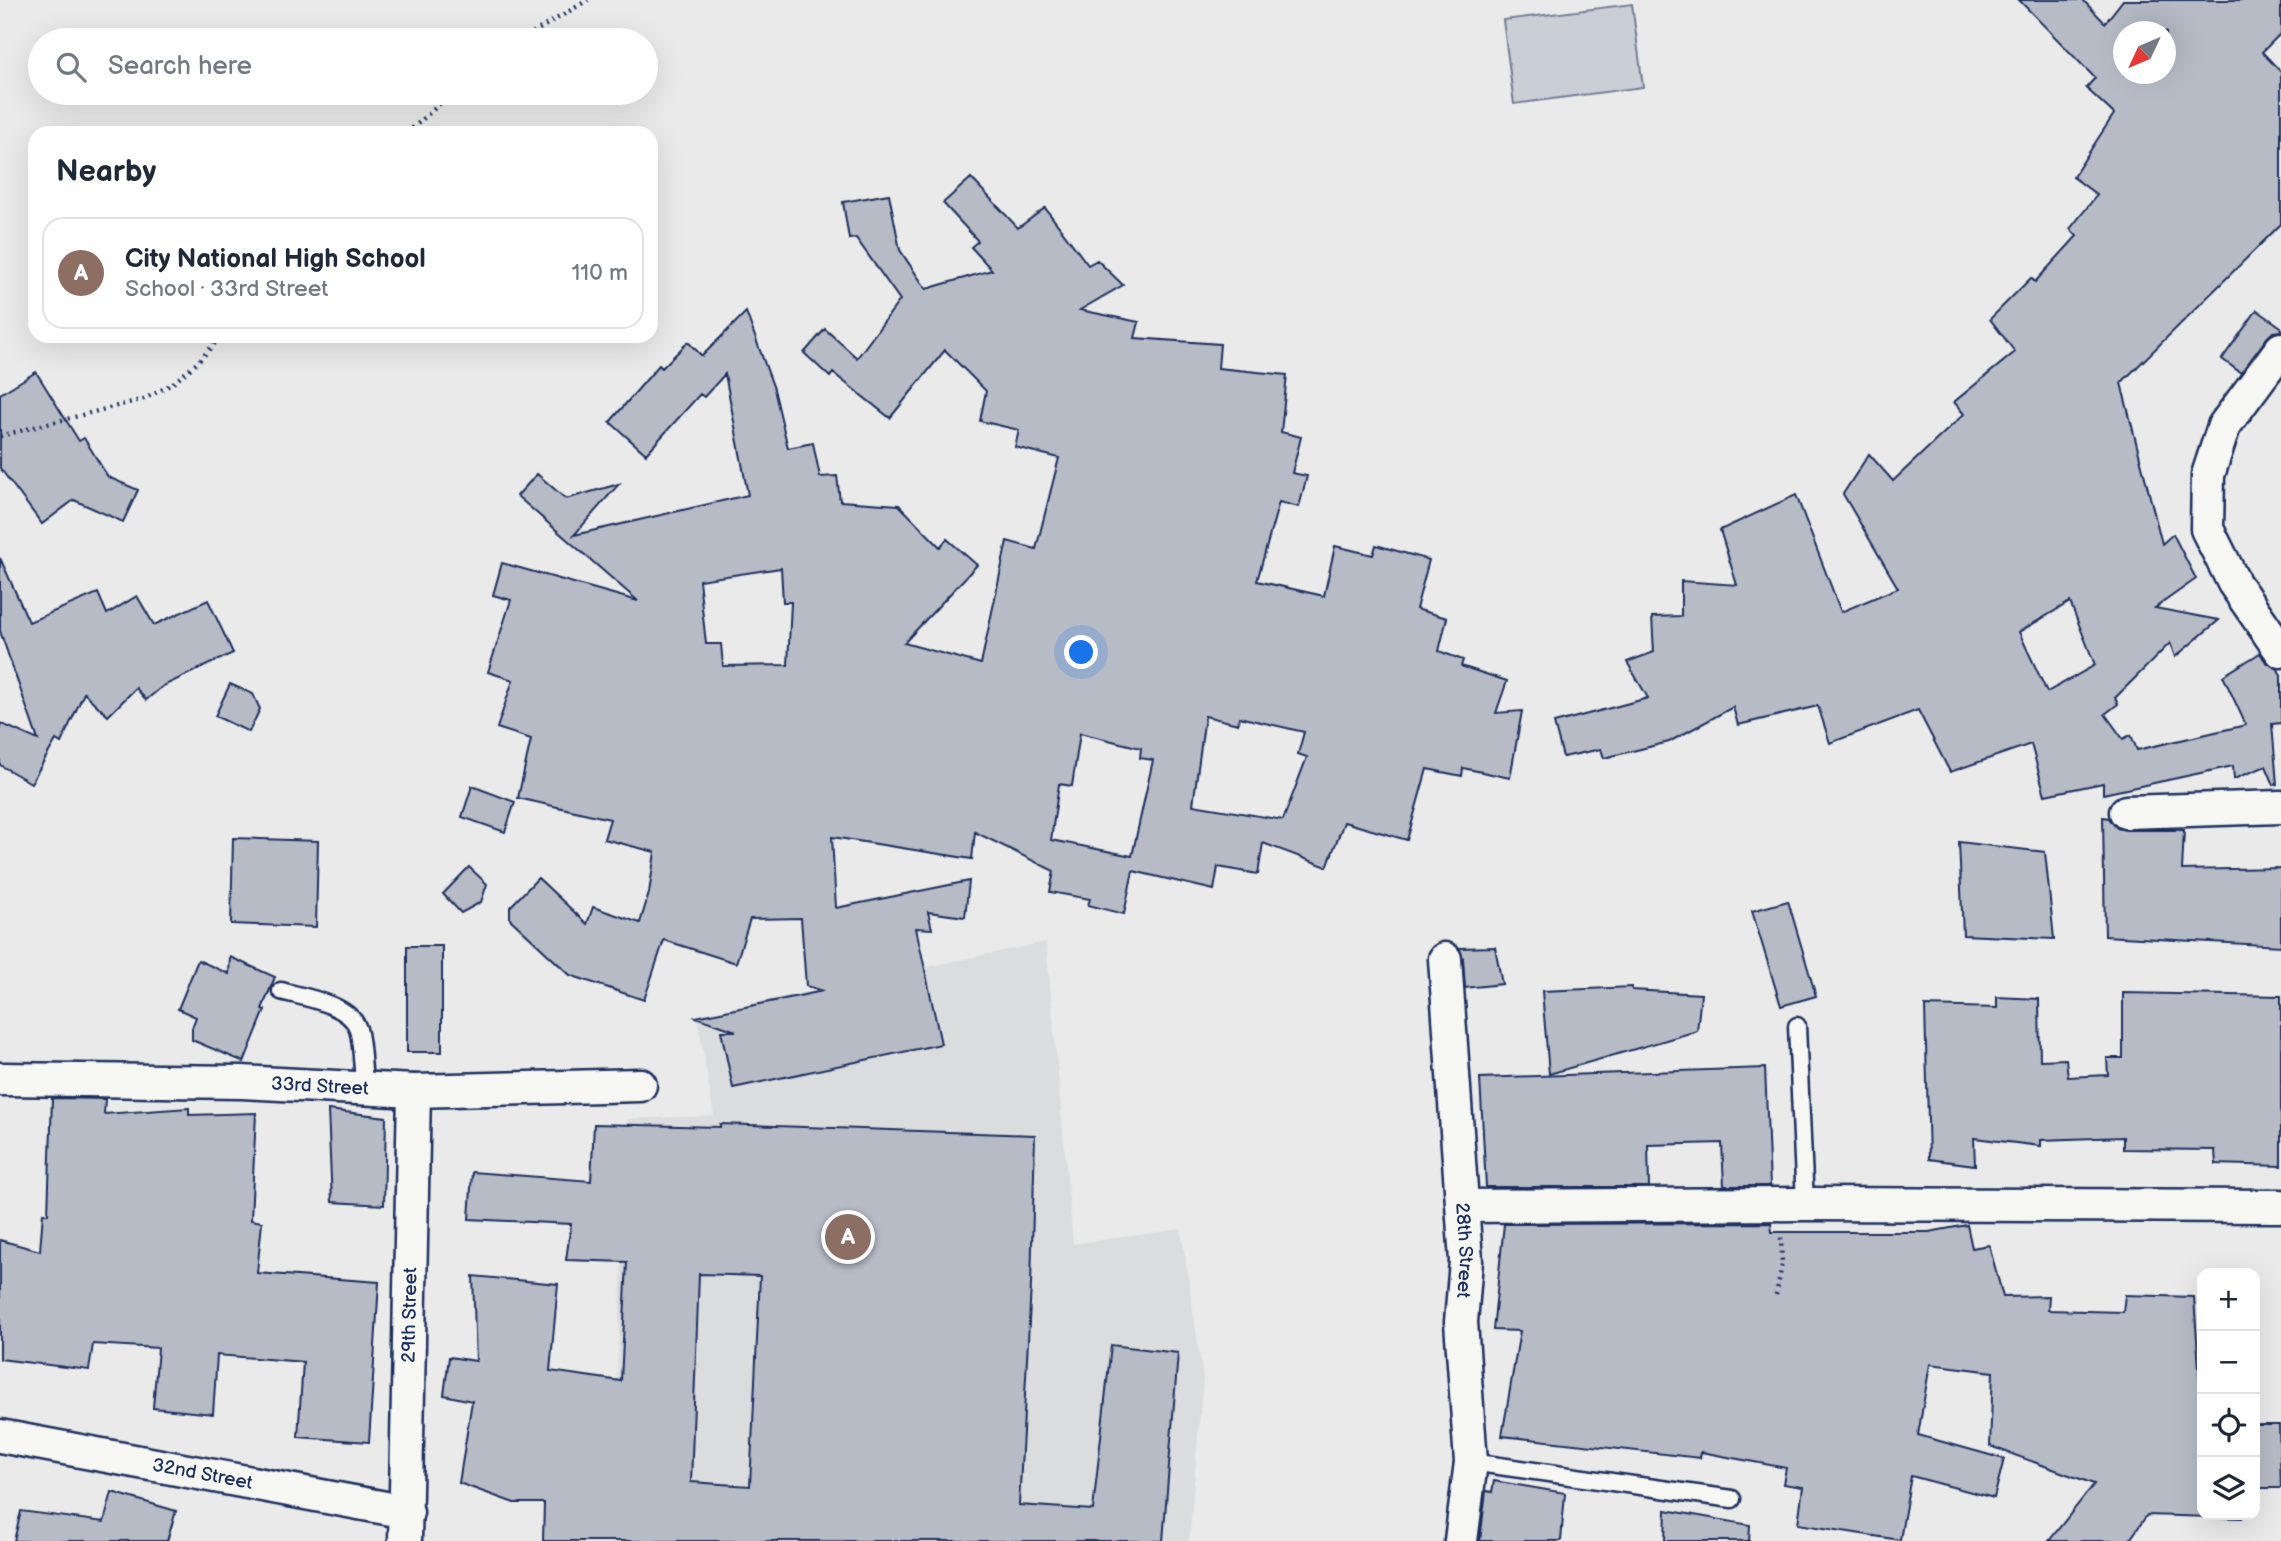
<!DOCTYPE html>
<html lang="en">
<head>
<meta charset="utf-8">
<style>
  body { margin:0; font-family:"Balsamiq Sans",sans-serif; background:#f2f2f3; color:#1f2937 }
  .controls { position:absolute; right:21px; bottom:21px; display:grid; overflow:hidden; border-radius:14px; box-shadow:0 7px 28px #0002 }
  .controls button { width:63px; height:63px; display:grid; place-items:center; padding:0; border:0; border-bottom:2px solid #e0e1e3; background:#fff; color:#1f2937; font:35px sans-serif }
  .compass { position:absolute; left:2113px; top:21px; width:63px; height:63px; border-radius:50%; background:#fff; box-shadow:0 7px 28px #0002; rotate:226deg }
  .you { position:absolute; left:1082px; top:653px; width:24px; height:24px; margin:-18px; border:5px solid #fff; border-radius:50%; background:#1a73e8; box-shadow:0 0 0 10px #1a73e833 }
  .badge { display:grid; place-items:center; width:46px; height:46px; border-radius:50%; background:#db2777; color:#fff; font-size:23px; font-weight:700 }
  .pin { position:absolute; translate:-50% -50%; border:4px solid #fff; box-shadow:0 2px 7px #0006 }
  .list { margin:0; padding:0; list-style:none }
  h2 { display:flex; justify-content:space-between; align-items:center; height:91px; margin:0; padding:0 28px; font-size:30px }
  h2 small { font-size:23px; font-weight:400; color:#747a83 }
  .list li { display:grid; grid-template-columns:46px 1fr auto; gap:21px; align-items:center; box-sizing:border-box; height:112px; margin:0 14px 14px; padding:0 14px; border:2px solid #e0e1e3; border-radius:21px }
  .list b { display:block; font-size:26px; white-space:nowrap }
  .list p { margin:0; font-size:23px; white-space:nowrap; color:#747a83 }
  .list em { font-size:23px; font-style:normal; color:#747a83 }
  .icon { flex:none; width:38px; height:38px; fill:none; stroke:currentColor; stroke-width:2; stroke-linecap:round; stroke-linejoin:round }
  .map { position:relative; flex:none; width:2281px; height:1541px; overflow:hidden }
  .search { position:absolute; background:#fff; box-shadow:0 7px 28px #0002; left:28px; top:28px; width:630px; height:77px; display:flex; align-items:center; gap:18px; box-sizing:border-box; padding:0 24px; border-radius:38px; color:#747a83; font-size:26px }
  .panel { position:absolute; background:#fff; box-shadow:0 7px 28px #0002; left:28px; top:126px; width:630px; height:217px; border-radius:21px }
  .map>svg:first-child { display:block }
  .built { fill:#dadcde }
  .green { fill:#caced5; stroke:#727e9a; stroke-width:2 }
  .building { fill:#b6bbc6; stroke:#1b2f5e; stroke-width:2; fill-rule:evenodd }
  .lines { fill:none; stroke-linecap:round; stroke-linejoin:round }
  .lane-casing { stroke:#1b2f5e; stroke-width:21 }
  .street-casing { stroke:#1b2f5e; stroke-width:37 }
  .path { stroke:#1b2f5e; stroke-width:4.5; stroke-dasharray:2 5; stroke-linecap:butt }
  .lane { stroke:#f6f6f2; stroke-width:16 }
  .street { stroke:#f6f6f2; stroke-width:32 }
  .labels { text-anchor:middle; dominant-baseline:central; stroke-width:6; stroke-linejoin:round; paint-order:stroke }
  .street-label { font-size:19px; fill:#1b2f5e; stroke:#f6f6f2 }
</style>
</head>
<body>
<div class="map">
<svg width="2281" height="1541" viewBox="0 0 2281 1541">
  <rect width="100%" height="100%" fill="#e9eae9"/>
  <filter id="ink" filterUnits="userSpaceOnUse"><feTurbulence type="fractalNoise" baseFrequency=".0143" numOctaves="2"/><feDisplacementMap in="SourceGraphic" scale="14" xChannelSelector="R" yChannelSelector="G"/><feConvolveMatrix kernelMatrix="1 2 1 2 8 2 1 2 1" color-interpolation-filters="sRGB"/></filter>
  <g filter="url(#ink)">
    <path class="built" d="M 1046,942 L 1073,1244 L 1181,1229 L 1203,1378 L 1189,1541 L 610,1541 L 628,1119 L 714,1116 L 697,1015 Z"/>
    <path class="green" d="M 1632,4 L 1643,87 L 1514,104 L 1503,20 Z"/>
    <g class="building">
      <path d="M 2019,0 L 2083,0 L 2105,23 L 2123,0 L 2281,0 L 2281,33 L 2262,52 L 2281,72 L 2281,224 L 2121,383 L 2162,544 L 2173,534 L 2196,579 L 2155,608 L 2219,620 L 2175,657 L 2170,643 L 2115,698 L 2118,704 L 2105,714 L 2123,739 L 2131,735 L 2137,750 L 2246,725 L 2223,676 L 2260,653 L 2266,662 L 2278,669 L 2281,676 L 2281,723 L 2272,724 L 2277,784 L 2274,785 L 2266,766 L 2234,779 L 2233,766 L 2103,794 L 2103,783 L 2045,795 L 2031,744 L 1950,772 L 1918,710 L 1830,743 L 1818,706 L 1738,725 L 1733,707 L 1669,742 L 1604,758 L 1601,749 L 1563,757 L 1554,723 L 1648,698 L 1627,662 L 1654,652 L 1652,617 L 1681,616 L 1681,581 L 1737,585 L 1720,530 L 1796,495 L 1841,612 L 1898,588 L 1843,494 L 1869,454 L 1893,481 L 1964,414 L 1954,402 L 2015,352 L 1990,319 L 2031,278 L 2035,282 L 2077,236 L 2070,229 L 2097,195 L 2073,177 L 2114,114 L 2086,88 L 2095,78 ZM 2124,32 L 2166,32 L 2166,74 L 2124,74 ZM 2070,602 L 2095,665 L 2047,692 L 2019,632 Z"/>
      <path d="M 971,178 L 1018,228 L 1045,208 L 1088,265 L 1097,260 L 1123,285 L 1080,310 L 1139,322 L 1135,338 L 1220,344 L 1218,368 L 1287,375 L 1281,432 L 1301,437 L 1292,473 L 1307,476 L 1299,507 L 1279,502 L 1257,581 L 1324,596 L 1335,546 L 1373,555 L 1376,545 L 1429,560 L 1416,609 L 1447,618 L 1439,651 L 1463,660 L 1461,666 L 1507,681 L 1496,713 L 1522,711 L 1510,778 L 1463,768 L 1462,776 L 1427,769 L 1407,840 L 1344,822 L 1327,867 L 1263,843 L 1258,874 L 1218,867 L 1214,890 L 1133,871 L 1124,914 L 1088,905 L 1090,899 L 1050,892 L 1054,871 L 975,832 L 972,859 L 832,837 L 836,908 L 969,881 L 965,917 L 928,912 L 932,929 L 916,928 L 941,1044 L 733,1088 L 721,1031 L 736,1031 L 696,1017 L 823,991 L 806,986 L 801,918 L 750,919 L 736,963 L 664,940 L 644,1000 L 570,975 L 510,919 L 510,907 L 538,878 L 587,924 L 593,907 L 640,923 L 649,893 L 655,852 L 604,839 L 610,819 L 518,798 L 531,739 L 497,728 L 513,680 L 488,672 L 511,600 L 493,595 L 502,563 L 638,601 L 517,496 L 537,474 L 566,499 L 619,484 L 574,535 L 748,495 L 725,374 L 704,397 L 700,394 L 646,454 L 610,422 L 659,365 L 662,368 L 688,342 L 702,356 L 746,312 L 774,389 L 788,448 L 813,443 L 820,477 L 837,476 L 840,501 L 899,505 L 940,547 L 947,539 L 977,565 L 904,643 L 981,664 L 1007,541 L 1036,549 L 1059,458 L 1015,447 L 1019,430 L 980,421 L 986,391 L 945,350 L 890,418 L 833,373 L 830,377 L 804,353 L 825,329 L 857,358 L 900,300 L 856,238 L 849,239 L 843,202 L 889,194 L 900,250 L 926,289 L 992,270 L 971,247 L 978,241 L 943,203 ZM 781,568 L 783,602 L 791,602 L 788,665 L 723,666 L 721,644 L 706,644 L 699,580 ZM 1205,716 L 1238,724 L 1239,717 L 1304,732 L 1298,754 L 1307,757 L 1283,820 L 1193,805 ZM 1080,733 L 1141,748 L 1140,758 L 1153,760 L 1132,856 L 1051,840 L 1059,784 L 1072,786 Z"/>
      <path d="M 2257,310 L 2281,327 L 2281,331 L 2273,332 L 2267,338 L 2241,373 L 2222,359 Z"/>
      <path d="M 36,372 L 79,441 L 84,438 L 108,477 L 138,490 L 123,522 L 74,500 L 42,524 L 0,468 L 0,394 Z"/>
      <path d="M 0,558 L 29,622 L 98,593 L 107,614 L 137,596 L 154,625 L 208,600 L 233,653 L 163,686 L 146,700 L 136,688 L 108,716 L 84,693 L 61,743 L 56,740 L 31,783 L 0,765 L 0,723 L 38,740 L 0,631 Z"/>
      <path d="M 230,684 L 253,694 L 260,709 L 249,732 L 215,716 Z"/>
      <path d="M 472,786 L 515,802 L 505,832 L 462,817 Z"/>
      <path d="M 2103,817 L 2109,818 L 2117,828 L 2126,830 L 2184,830 L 2182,870 L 2281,868 L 2281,946 L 2105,936 Z"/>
      <path d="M 233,838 L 318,841 L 316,927 L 231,924 Z"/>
      <path d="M 1959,842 L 2045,852 L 2054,939 L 1963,935 Z"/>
      <path d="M 469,867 L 487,884 L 481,902 L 461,913 L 443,894 Z"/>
      <path d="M 1788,901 L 1816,996 L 1781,1006 L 1752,911 Z"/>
      <rect x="407" y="946" width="35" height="106"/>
      <path d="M 1495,947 L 1502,984 L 1465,988 L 1463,958 L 1459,948 Z"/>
      <path d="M 230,957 L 275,977 L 262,1009 L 265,1010 L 244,1062 L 192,1040 L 192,1028 L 196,1017 L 178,1009 L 198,960 L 229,974 Z"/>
      <path d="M 1632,987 L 1632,990 L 1701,994 L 1697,1031 L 1549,1074 L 1542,991 Z"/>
      <path d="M 2123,993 L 2281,996 L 2281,1166 L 2216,1164 L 2215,1150 L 2123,1149 L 2123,1137 L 2041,1140 L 2041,1146 L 1974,1138 L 1975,1165 L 1929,1159 L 1925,1006 L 1997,1008 L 1997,997 L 2039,999 L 2040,1060 L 2066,1059 L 2068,1077 L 2108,1075 L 2107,1058 L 2123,1058 Z"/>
      <path d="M 1765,1068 L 1770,1186 L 1724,1186 L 1722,1143 L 1648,1145 L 1649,1187 L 1486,1187 L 1480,1078 Z"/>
      <path d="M 52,1098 L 105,1099 L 104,1114 L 189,1108 L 189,1115 L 256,1113 L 251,1220 L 262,1222 L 257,1273 L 379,1282 L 369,1442 L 298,1437 L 303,1362 L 217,1355 L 213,1414 L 153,1408 L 158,1348 L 93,1344 L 89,1370 L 0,1359 L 0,1240 L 40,1251 L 43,1213 L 48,1214 Z"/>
      <path d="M 328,1110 L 386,1117 L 384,1205 L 332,1202 Z"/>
      <path d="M 594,1124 L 720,1127 L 720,1124 L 1035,1135 L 1031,1285 L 1019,1505 L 1093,1510 L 1111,1345 L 1178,1353 L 1163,1541 L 543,1541 L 544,1503 L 514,1503 L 459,1483 L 472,1401 L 444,1395 L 449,1357 L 476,1361 L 473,1276 L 558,1284 L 550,1371 L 621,1381 L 627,1262 L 566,1260 L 571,1224 L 469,1219 L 472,1172 L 591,1181 ZM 699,1274 L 760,1276 L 750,1486 L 691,1482 Z"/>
      <path d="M 1771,1223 L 1772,1232 L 1929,1232 L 1967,1225 L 1972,1248 L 1989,1245 L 2003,1297 L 2049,1296 L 2048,1310 L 2123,1312 L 2125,1295 L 2194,1297 L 2202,1412 L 2202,1515 L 2243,1515 L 2242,1518 L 2147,1515 L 2129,1541 L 2049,1541 L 2094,1484 L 1990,1446 L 1993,1372 L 1930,1364 L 1918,1435 L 2004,1459 L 1994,1498 L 1911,1476 L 1900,1540 L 1798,1524 L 1803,1487 L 1783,1484 L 1786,1468 L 1701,1452 L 1700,1458 L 1502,1436 L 1520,1331 L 1493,1330 L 1504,1224 Z"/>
      <path d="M 2255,1425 L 2279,1425 L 2281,1488 L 2255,1488 Z"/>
      <path d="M 1494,1481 L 1565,1493 L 1561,1541 L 1480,1541 L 1486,1491 L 1492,1492 Z"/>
      <path d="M 112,1492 L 176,1511 L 167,1541 L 14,1541 L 21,1511 L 104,1522 Z"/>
      <path d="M 1666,1510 L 1750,1525 L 1749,1541 L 1665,1541 Z"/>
    </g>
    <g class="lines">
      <g class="lane-casing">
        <g id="lane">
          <path d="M 281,991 C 303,997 350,1004 358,1029 C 363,1047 362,1071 365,1090"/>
          <path d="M 1797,1026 L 1805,1204"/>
          <path d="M 1471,1462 L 1732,1499"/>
        </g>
      </g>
      <g class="street-casing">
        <g id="street">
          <path d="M 2281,349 L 2224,426 L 2208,475 L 2207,529 L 2234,583 L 2281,651"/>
          <path d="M 2126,812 L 2281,807"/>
          <path id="s1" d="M 1445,959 L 1466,1261 L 1461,1322 L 1471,1462 L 1461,1541"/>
          <path id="s2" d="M 0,1079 L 242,1082 L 414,1091 L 640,1085"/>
          <path d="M 1464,1206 L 1805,1204 L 2281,1206"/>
          <path id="s3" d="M 0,1436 L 407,1512"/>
          <path id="s4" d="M 405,1541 L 414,1091"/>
        </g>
      </g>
      <g class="path">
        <path d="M 521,40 L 588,0"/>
        <path d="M 407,133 L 452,93"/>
        <path d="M 0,436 L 144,399 L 172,384 L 198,362 L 221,336"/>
        <path d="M 1776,1295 L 1782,1265 L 1781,1236"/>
      </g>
      <use href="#lane" class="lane"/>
      <use href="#street" class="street"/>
    </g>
  </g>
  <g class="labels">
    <g class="street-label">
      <text stroke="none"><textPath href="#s2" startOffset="320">33rd Street</textPath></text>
      <text stroke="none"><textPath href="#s1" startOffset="292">28th Street</textPath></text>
      <text stroke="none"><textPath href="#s4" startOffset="226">29th Street</textPath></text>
      <text stroke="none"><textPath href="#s3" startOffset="206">32nd Street</textPath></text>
    </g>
  </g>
</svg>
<div class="controls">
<button>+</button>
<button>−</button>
<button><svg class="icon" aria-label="locate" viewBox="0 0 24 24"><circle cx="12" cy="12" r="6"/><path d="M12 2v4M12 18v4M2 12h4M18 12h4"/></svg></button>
<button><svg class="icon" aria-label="layers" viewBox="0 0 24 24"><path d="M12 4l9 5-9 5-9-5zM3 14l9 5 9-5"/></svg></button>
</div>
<svg class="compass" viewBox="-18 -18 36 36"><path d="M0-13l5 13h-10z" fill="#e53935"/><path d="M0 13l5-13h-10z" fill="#747a83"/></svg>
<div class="you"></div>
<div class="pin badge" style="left:848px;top:1237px;background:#8d6e63">A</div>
<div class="search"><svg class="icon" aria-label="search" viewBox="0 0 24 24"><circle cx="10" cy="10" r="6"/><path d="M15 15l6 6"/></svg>Search here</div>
<section class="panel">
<h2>Nearby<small></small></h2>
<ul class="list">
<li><span class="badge" style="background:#8d6e63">A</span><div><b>City National High School</b><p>School · 33rd Street</p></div><em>110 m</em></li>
</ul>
</section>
</div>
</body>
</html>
